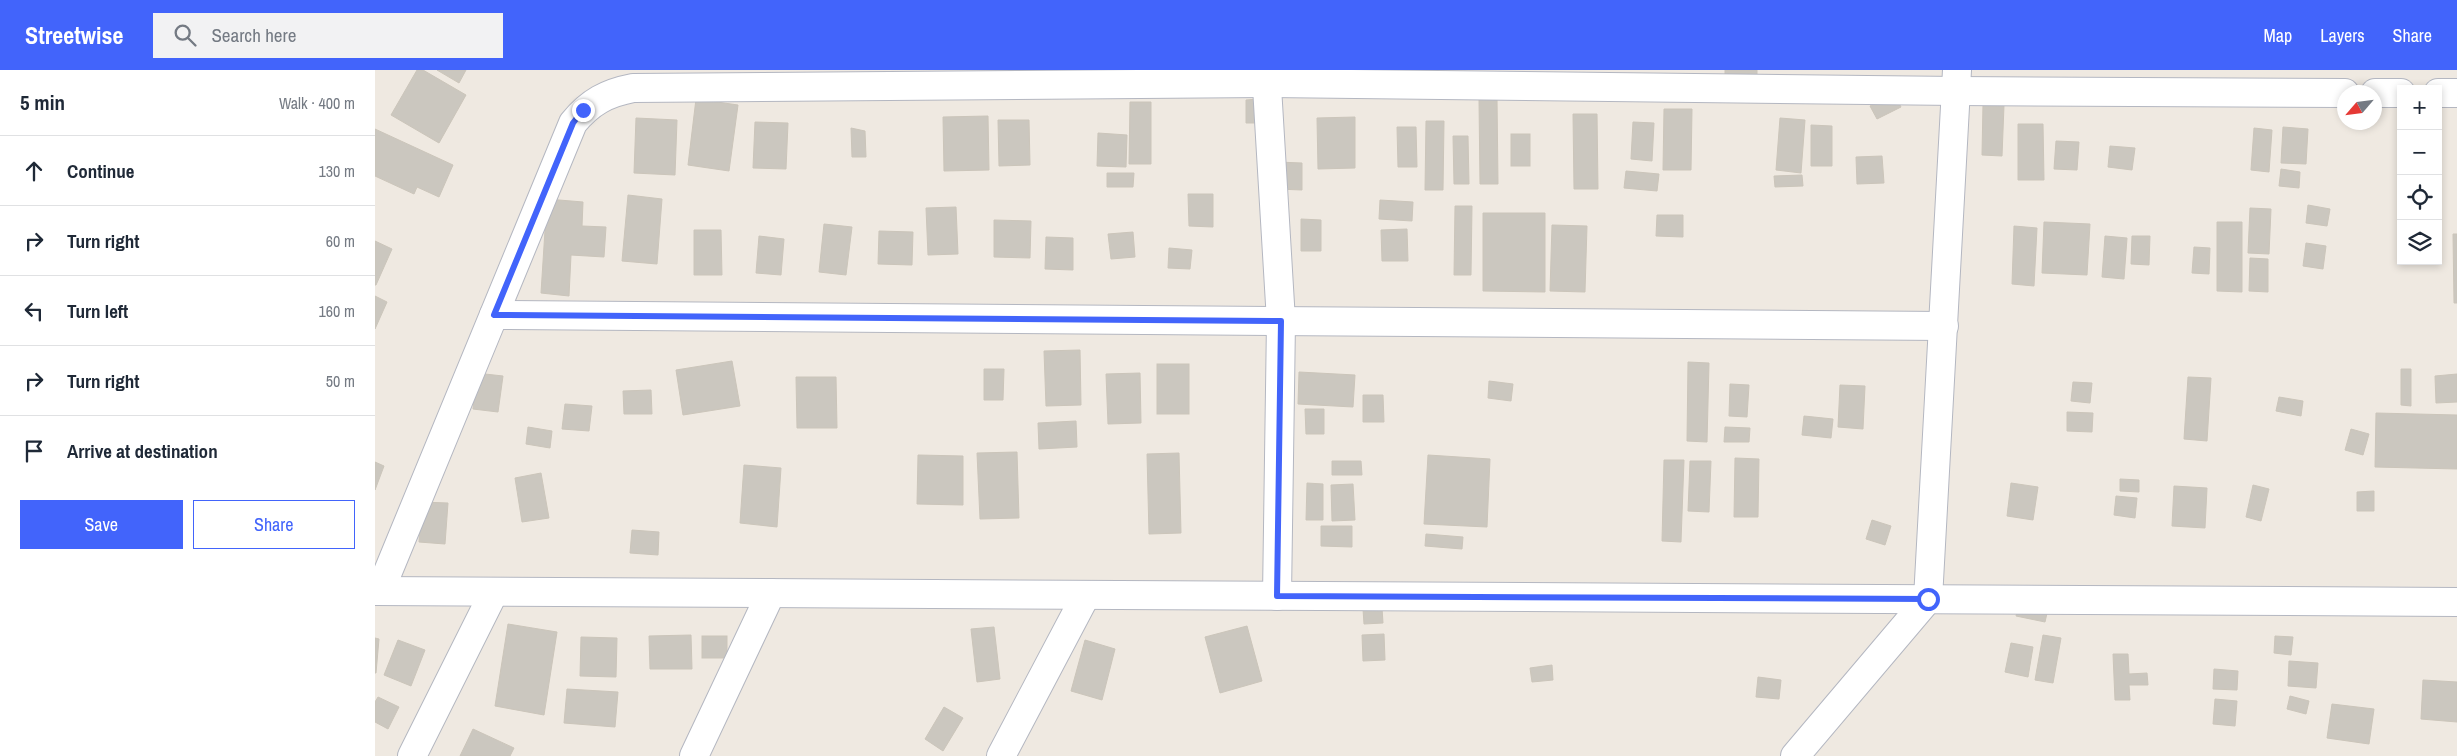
<!DOCTYPE html>
<html lang="en">
<head>
<meta charset="utf-8">
<style>
  body { margin:0; font-family:"Archivo Narrow",sans-serif; background:#f2f2f3; color:#1f2937 }
  .controls { position:absolute; right:15px; top:15px; display:grid; overflow:hidden; border-radius:0px; box-shadow:0 2px 8px #0003 }
  .controls button { width:45px; height:45px; display:grid; place-items:center; padding:0; border:0; border-bottom:1px solid #e0e1e3; background:#fff; color:#1f2937; font:25px sans-serif }
  .compass { position:absolute; left:1962px; top:15px; width:45px; height:45px; border-radius:50%; background:#fff; box-shadow:0 2px 8px #0003; rotate:242deg }
  .stop { position:absolute; width:15px; height:15px; margin:-11px; border:4px solid #4264fb; border-radius:50%; background:#fff }
  .stop.end { background:#4264fb; border-color:#fff; box-shadow:0 1px 5px #0008 }
  .list { margin:0; padding:0; list-style:none }
  h2 { display:flex; justify-content:space-between; align-items:center; height:65px; margin:0; padding:0 20px; font-size:21px }
  h2 small { font-size:16px; font-weight:400; color:#747a83 }
  .list li { display:grid; grid-template-columns:32px 1fr auto; gap:15px; align-items:center; box-sizing:border-box; height:70px; padding:0 20px; border-top:1px solid #e0e1e3 }
  .list b { display:block; font-size:19px; white-space:nowrap }
  .list em { font-size:16px; font-style:normal; color:#747a83 }
  .actions { display:flex; gap:10px; padding:15px 20px }
  .actions a { flex:1; padding:11px 0; border:1px solid #4264fb; border-radius:0px; text-align:center; font-size:18px; color:#4264fb }
  .actions .main { background:#4264fb; color:#fff }
  .icon { flex:none; width:28px; height:28px; fill:none; stroke:currentColor; stroke-width:2; stroke-linecap:round; stroke-linejoin:round }
  .map { position:relative; flex:none; width:2082px; height:686px; overflow:hidden }
  header { display:flex; align-items:center; gap:30px; box-sizing:border-box; height:70px; padding:0 25px; background:#4264fb; color:#fff }
  header strong { font-size:24px }
  nav { display:flex; gap:28px; margin-inline-start:auto; font-size:18px }
  .search { width:350px; height:45px; background:#f2f2f3; display:flex; align-items:center; gap:12px; box-sizing:border-box; padding:0 18px; border-radius:0px; color:#747a83; font-size:19px }
  main { display:flex }
  aside { flex:1; background:#fff }
  .map>svg:first-child { display:block }
  .building { fill:#cbc7bf; stroke:#cbc5ba }
  .lines { fill:none; stroke-linecap:round; stroke-linejoin:round }
  .minor-casing { stroke:#b4b7c1; stroke-width:30 }
  .minor { stroke:#fff; stroke-width:28 }
  .route { stroke:#4264fb; stroke-width:6 }
</style>
</head>
<body>
<header>
<strong>Streetwise</strong>
<div class="search"><svg class="icon" aria-label="search" viewBox="0 0 24 24"><circle cx="10" cy="10" r="6"/><path d="M15 15l6 6"/></svg>Search here</div>
<nav><a>Map</a><a>Layers</a><a>Share</a></nav>
</header>
<main>
<aside>
<h2>5 min<small>Walk · 400 m</small></h2>
<ul class="list">
<li><svg class="icon" aria-label="ahead" viewBox="0 0 24 24"><path d="M12 20V5M6 11l6-6 6 6"/></svg><div><b>Continue</b></div><em>130 m</em></li>
<li><svg class="icon" aria-label="right" viewBox="0 0 24 24"><path d="M7 20v-9h11M14 6l5 5-5 5"/></svg><div><b>Turn right</b></div><em>60 m</em></li>
<li><svg class="icon" aria-label="left" viewBox="0 0 24 24"><path d="M17 20v-9H6M10 6l-5 5 5 5"/></svg><div><b>Turn left</b></div><em>160 m</em></li>
<li><svg class="icon" aria-label="right" viewBox="0 0 24 24"><path d="M7 20v-9h11M14 6l5 5-5 5"/></svg><div><b>Turn right</b></div><em>50 m</em></li>
<li><svg class="icon" aria-label="arrive" viewBox="0 0 24 24"><path d="M6 21V4h12l-3 4 3 4H6"/></svg><div><b>Arrive at destination</b></div></li>
</ul>
<div class="actions"><a class="main">Save</a><a>Share</a></div>
</aside>
<div class="map">
<svg width="2082" height="686" viewBox="0 0 2082 686">
  <rect width="100%" height="100%" fill="#efe9e1"/>
  <g class="building">
    <path d="M 42,0 L 48,0 L 91,25 L 64,73 L 16,45 Z"/>
    <path d="M 62,0 L 91,0 L 84,13 Z"/>
    <path d="M 1350,0 L 1382,0 L 1382,5 L 1350,4 Z"/>
    <path d="M 1519,24 L 1526,37 L 1502,49 L 1495,36 Z"/>
    <path d="M 321,29 L 363,35 L 354,101 L 313,95 Z"/>
    <path d="M 883,29 L 884,53 L 871,53 L 871,30 Z"/>
    <path d="M 1104,29 L 1122,29 L 1123,114 L 1105,114 Z"/>
    <path d="M 755,32 L 776,32 L 776,94 L 754,94 Z"/>
    <path d="M 1608,34 L 1629,35 L 1627,86 L 1607,85 Z"/>
    <path d="M 1289,39 L 1317,39 L 1316,100 L 1288,100 Z"/>
    <path d="M 1198,44 L 1222,44 L 1223,119 L 1199,119 Z"/>
    <path d="M 613,46 L 614,100 L 569,101 L 568,47 Z"/>
    <path d="M 980,47 L 980,98 L 943,99 L 942,48 Z"/>
    <path d="M 261,48 L 302,50 L 300,105 L 259,103 Z"/>
    <path d="M 1405,48 L 1430,50 L 1426,103 L 1401,100 Z"/>
    <path d="M 623,50 L 654,50 L 655,95 L 624,96 Z"/>
    <path d="M 1051,51 L 1069,51 L 1068,120 L 1050,120 Z"/>
    <path d="M 380,52 L 413,53 L 411,99 L 378,98 Z"/>
    <path d="M 1258,52 L 1279,53 L 1277,91 L 1256,89 Z"/>
    <path d="M 1643,54 L 1668,54 L 1669,110 L 1643,110 Z"/>
    <path d="M 1436,55 L 1457,56 L 1457,96 L 1436,96 Z"/>
    <path d="M 1022,57 L 1041,57 L 1042,97 L 1023,97 Z"/>
    <path d="M 1908,57 L 1933,59 L 1931,94 L 1906,93 Z"/>
    <path d="M 476,58 L 490,61 L 491,87 L 477,87 Z"/>
    <path d="M 1879,58 L 1897,60 L 1894,102 L 1876,100 Z"/>
    <path d="M 0,59 L 78,95 L 64,127 L 42,117 L 39,124 L 0,106 Z"/>
    <path d="M 723,63 L 752,65 L 751,97 L 722,96 Z"/>
    <rect x="1136" y="64" width="19" height="32"/>
    <path d="M 1078,66 L 1093,66 L 1094,114 L 1079,114 Z"/>
    <path d="M 1681,71 L 1704,72 L 1702,100 L 1679,99 Z"/>
    <path d="M 1735,76 L 1760,78 L 1757,100 L 1733,97 Z"/>
    <path d="M 1507,86 L 1509,113 L 1482,114 L 1481,87 Z"/>
    <path d="M 902,92 L 927,93 L 927,120 L 902,119 Z"/>
    <path d="M 1906,99 L 1925,102 L 1924,118 L 1904,116 Z"/>
    <path d="M 1251,101 L 1284,104 L 1282,121 L 1249,118 Z"/>
    <path d="M 732,103 L 759,103 L 758,117 L 732,117 Z"/>
    <path d="M 1427,105 L 1428,116 L 1400,117 L 1399,106 Z"/>
    <path d="M 813,124 L 838,124 L 838,157 L 814,156 Z"/>
    <path d="M 253,125 L 287,129 L 282,194 L 247,191 Z"/>
    <path d="M 172,129 L 208,132 L 207,156 L 231,157 L 229,187 L 196,185 L 194,226 L 166,223 Z"/>
    <path d="M 1005,130 L 1038,132 L 1037,151 L 1004,149 Z"/>
    <path d="M 1933,135 L 1955,139 L 1952,156 L 1931,153 Z"/>
    <path d="M 1080,136 L 1097,136 L 1096,205 L 1079,205 Z"/>
    <path d="M 581,137 L 583,184 L 553,185 L 551,138 Z"/>
    <path d="M 1875,138 L 1896,139 L 1894,184 L 1873,183 Z"/>
    <path d="M 1108,143 L 1170,143 L 1170,222 L 1108,221 Z"/>
    <path d="M 1282,145 L 1308,145 L 1308,167 L 1281,166 Z"/>
    <path d="M 926,149 L 946,150 L 946,181 L 926,181 Z"/>
    <path d="M 619,150 L 656,151 L 655,188 L 619,187 Z"/>
    <path d="M 1669,152 L 1715,154 L 1712,205 L 1667,203 Z"/>
    <path d="M 1842,152 L 1867,152 L 1867,222 L 1842,221 Z"/>
    <path d="M 449,154 L 477,157 L 471,205 L 444,202 Z"/>
    <path d="M 1177,155 L 1212,156 L 1210,222 L 1175,221 Z"/>
    <path d="M 1639,156 L 1662,158 L 1659,216 L 1637,214 Z"/>
    <path d="M 1032,159 L 1033,191 L 1007,191 L 1006,160 Z"/>
    <path d="M 319,160 L 346,160 L 347,205 L 319,205 Z"/>
    <path d="M 504,161 L 538,162 L 537,195 L 503,194 Z"/>
    <path d="M 758,162 L 760,187 L 736,189 L 733,164 Z"/>
    <path d="M 2078,164 L 2082,164 L 2082,233 L 2079,233 Z"/>
    <path d="M 384,166 L 409,169 L 406,205 L 381,203 Z"/>
    <path d="M 1730,166 L 1752,168 L 1749,209 L 1727,207 Z"/>
    <path d="M 1757,166 L 1775,166 L 1774,195 L 1756,194 Z"/>
    <path d="M 671,167 L 698,168 L 698,200 L 670,199 Z"/>
    <path d="M 0,171 L 17,179 L 1,215 L 0,215 Z"/>
    <path d="M 1931,173 L 1951,176 L 1948,199 L 1928,196 Z"/>
    <path d="M 1819,177 L 1835,178 L 1834,204 L 1817,203 Z"/>
    <path d="M 794,178 L 817,180 L 815,199 L 793,198 Z"/>
    <path d="M 1875,188 L 1893,189 L 1893,222 L 1874,221 Z"/>
    <path d="M 0,226 L 12,232 L 0,259 Z"/>
    <path d="M 705,280 L 706,335 L 671,336 L 669,281 Z"/>
    <path d="M 357,291 L 365,336 L 308,345 L 301,300 Z"/>
    <path d="M 1313,292 L 1334,293 L 1332,372 L 1312,371 Z"/>
    <rect x="782" y="294" width="32" height="50"/>
    <path d="M 609,299 L 629,299 L 628,330 L 609,330 Z"/>
    <path d="M 2026,299 L 2036,299 L 2036,336 L 2026,335 Z"/>
    <path d="M 924,302 L 980,305 L 978,337 L 923,334 Z"/>
    <path d="M 101,303 L 128,306 L 123,342 L 98,339 Z"/>
    <path d="M 765,303 L 766,353 L 733,354 L 731,304 Z"/>
    <path d="M 2082,304 L 2082,332 L 2061,333 L 2060,306 Z"/>
    <path d="M 421,307 L 461,307 L 462,358 L 422,358 Z"/>
    <path d="M 1813,307 L 1836,308 L 1832,371 L 1809,369 Z"/>
    <path d="M 1114,311 L 1138,314 L 1136,331 L 1113,328 Z"/>
    <path d="M 1698,312 L 1717,313 L 1715,333 L 1696,331 Z"/>
    <path d="M 1355,314 L 1374,315 L 1372,347 L 1354,346 Z"/>
    <path d="M 1465,315 L 1490,316 L 1488,359 L 1463,357 Z"/>
    <path d="M 276,320 L 277,344 L 249,344 L 248,321 Z"/>
    <path d="M 988,325 L 1008,325 L 1009,352 L 988,352 Z"/>
    <path d="M 1904,327 L 1928,331 L 1926,346 L 1901,341 Z"/>
    <path d="M 190,334 L 217,336 L 214,361 L 187,359 Z"/>
    <path d="M 930,339 L 949,339 L 949,364 L 931,364 Z"/>
    <path d="M 1692,342 L 1718,343 L 1717,362 L 1692,361 Z"/>
    <path d="M 2001,343 L 2082,345 L 2082,399 L 2000,397 Z"/>
    <path d="M 1429,346 L 1458,349 L 1456,368 L 1427,365 Z"/>
    <path d="M 701,351 L 702,377 L 664,379 L 663,353 Z"/>
    <path d="M 153,357 L 177,361 L 175,378 L 151,374 Z"/>
    <path d="M 1350,357 L 1375,358 L 1374,372 L 1349,372 Z"/>
    <path d="M 1976,359 L 1994,364 L 1988,385 L 1970,380 Z"/>
    <path d="M 642,382 L 644,448 L 605,449 L 602,383 Z"/>
    <path d="M 804,383 L 806,463 L 774,464 L 772,384 Z"/>
    <path d="M 543,385 L 588,386 L 588,435 L 542,434 Z"/>
    <path d="M 1053,385 L 1115,389 L 1112,457 L 1049,454 Z"/>
    <path d="M 1360,388 L 1384,389 L 1383,447 L 1359,447 Z"/>
    <path d="M 1289,390 L 1309,390 L 1306,472 L 1287,471 Z"/>
    <path d="M 957,391 L 986,391 L 987,405 L 957,405 Z"/>
    <path d="M 1315,391 L 1336,391 L 1334,442 L 1313,441 Z"/>
    <path d="M 0,392 L 9,396 L 0,420 Z"/>
    <path d="M 369,395 L 406,398 L 402,457 L 365,453 Z"/>
    <path d="M 166,403 L 174,448 L 147,452 L 140,408 Z"/>
    <path d="M 1745,409 L 1764,410 L 1764,422 L 1745,421 Z"/>
    <path d="M 932,413 L 948,414 L 948,450 L 931,450 Z"/>
    <path d="M 1636,413 L 1663,417 L 1658,450 L 1632,446 Z"/>
    <path d="M 978,414 L 980,450 L 957,451 L 956,415 Z"/>
    <path d="M 1878,415 L 1894,419 L 1886,451 L 1871,447 Z"/>
    <path d="M 1799,416 L 1832,418 L 1830,458 L 1797,456 Z"/>
    <path d="M 1999,421 L 1999,441 L 1982,441 L 1982,422 Z"/>
    <path d="M 1741,426 L 1762,428 L 1760,448 L 1739,445 Z"/>
    <path d="M 46,432 L 73,433 L 70,474 L 44,472 Z"/>
    <path d="M 1497,450 L 1516,456 L 1510,475 L 1491,469 Z"/>
    <path d="M 946,456 L 977,456 L 977,477 L 946,476 Z"/>
    <path d="M 257,460 L 284,462 L 283,485 L 255,483 Z"/>
    <path d="M 1051,464 L 1088,467 L 1087,479 L 1050,476 Z"/>
    <path d="M 1644,533 L 1673,539 L 1670,552 L 1641,546 Z"/>
    <path d="M 1007,538 L 1008,553 L 989,554 L 988,539 Z"/>
    <path d="M 133,554 L 182,562 L 169,645 L 120,636 Z"/>
    <path d="M 872,556 L 887,611 L 845,623 L 830,567 Z"/>
    <path d="M 619,557 L 625,609 L 602,612 L 596,559 Z"/>
    <path d="M 1009,564 L 1010,590 L 988,591 L 987,565 Z"/>
    <path d="M 316,565 L 317,599 L 275,599 L 274,566 Z"/>
    <path d="M 1668,565 L 1686,568 L 1678,613 L 1660,610 Z"/>
    <rect x="327" y="566" width="25" height="22"/>
    <path d="M 1900,566 L 1918,567 L 1916,585 L 1899,583 Z"/>
    <path d="M 206,567 L 242,568 L 241,607 L 205,606 Z"/>
    <path d="M 0,568 L 4,569 L 1,603 L 0,603 Z"/>
    <path d="M 23,570 L 50,580 L 36,616 L 9,605 Z"/>
    <path d="M 710,570 L 740,579 L 727,630 L 696,621 Z"/>
    <path d="M 1636,573 L 1658,577 L 1653,607 L 1630,602 Z"/>
    <path d="M 1738,584 L 1753,584 L 1754,604 L 1772,603 L 1773,615 L 1754,615 L 1755,630 L 1740,630 Z"/>
    <path d="M 1914,591 L 1943,593 L 1941,618 L 1913,616 Z"/>
    <path d="M 1177,595 L 1178,610 L 1157,612 L 1155,598 Z"/>
    <path d="M 1839,599 L 1863,601 L 1862,620 L 1838,619 Z"/>
    <path d="M 1383,607 L 1406,610 L 1404,629 L 1381,627 Z"/>
    <path d="M 2048,610 L 2082,612 L 2082,652 L 2046,649 Z"/>
    <path d="M 192,619 L 243,622 L 240,657 L 189,653 Z"/>
    <path d="M 1915,626 L 1934,631 L 1931,644 L 1912,639 Z"/>
    <path d="M 3,627 L 24,637 L 13,659 L 0,652 L 0,632 Z"/>
    <path d="M 1840,629 L 1862,631 L 1860,656 L 1838,654 Z"/>
    <path d="M 1957,634 L 1999,639 L 1994,674 L 1952,668 Z"/>
    <path d="M 569,637 L 588,648 L 568,681 L 550,669 Z"/>
    <path d="M 98,659 L 139,678 L 135,686 L 85,686 Z"/>
  </g>
  <g class="lines">
    <g class="minor-casing">
      <g id="minor">
        <path d="M 891,0 L 906,251 L 902,526"/>
        <path d="M 2000,23 L 2026,23"/>
        <path d="M 2063,23 L 2082,23"/>
        <path d="M 119,245 L 1569,256"/>
        <path d="M 0,521 L 2082,532"/>
        <path d="M 5,521 L 198,53 C 215,32 232,23 258,18 L 890,13 L 1582,21 L 1970,23"/>
        <path d="M 37,686 L 119,522"/>
        <path d="M 319,686 L 396,523"/>
        <path d="M 626,686 L 711,525"/>
        <path d="M 1420,686 L 1553,529 L 1582,0"/>
      </g>
    </g>
    <use href="#minor" class="minor"/>
  </g>
  <g class="lines">
    <path class="route" d="M 208,40 L 198,53 L 119,245 L 906,251 L 902,526 L 1553,529"/>
  </g>
</svg>
<div class="controls">
<button>+</button>
<button>−</button>
<button><svg class="icon" aria-label="locate" viewBox="0 0 24 24"><circle cx="12" cy="12" r="6"/><path d="M12 2v4M12 18v4M2 12h4M18 12h4"/></svg></button>
<button><svg class="icon" aria-label="layers" viewBox="0 0 24 24"><path d="M12 4l9 5-9 5-9-5zM3 14l9 5 9-5"/></svg></button>
</div>
<svg class="compass" viewBox="-18 -18 36 36"><path d="M0-13l5 13h-10z" fill="#e53935"/><path d="M0 13l5-13h-10z" fill="#747a83"/></svg>
<div class="stop" style="left:1553px;top:529px"></div>
<div class="stop end" style="left:208px;top:40px"></div>
</div>
</main>
</body>
</html>
